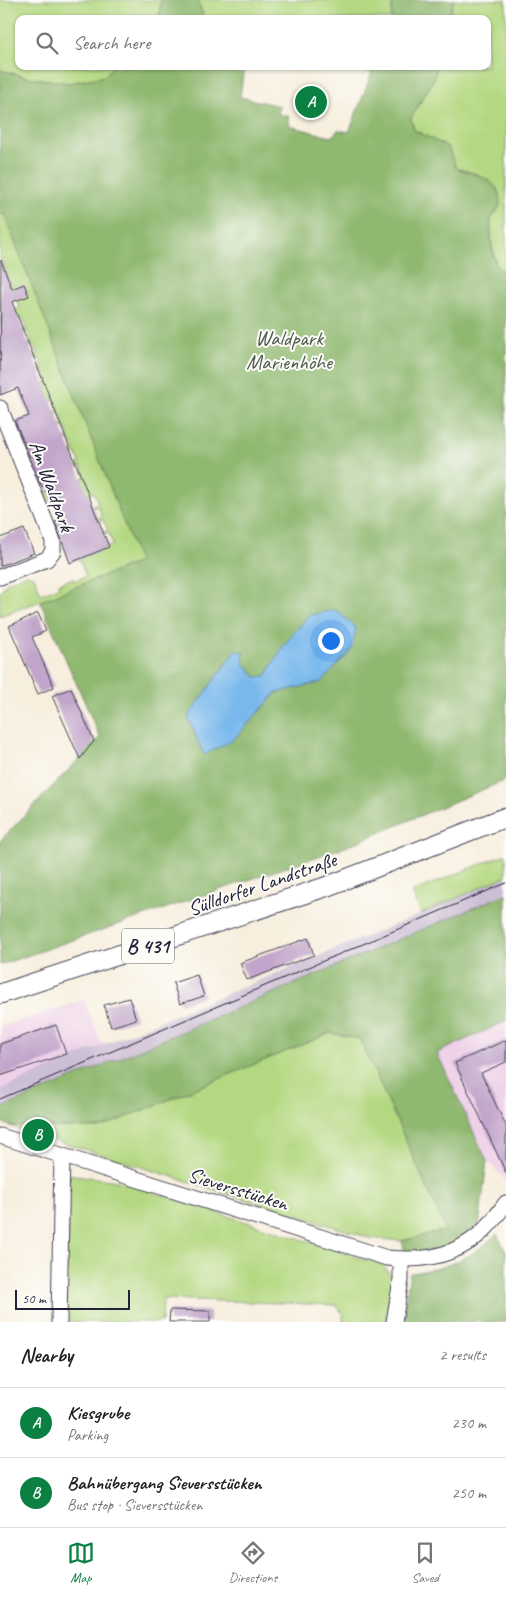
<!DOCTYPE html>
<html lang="en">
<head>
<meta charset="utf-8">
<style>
  body { margin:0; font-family:Caveat,sans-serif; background:#f2f2f2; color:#222 }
  .scale { position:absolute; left:15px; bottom:12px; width:115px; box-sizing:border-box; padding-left:5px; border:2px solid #22223b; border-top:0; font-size:14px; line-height:18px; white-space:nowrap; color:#22223b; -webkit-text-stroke:4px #fdfcf7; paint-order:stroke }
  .you { position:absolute; left:330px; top:640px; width:18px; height:18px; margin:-12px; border:4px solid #fff; border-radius:50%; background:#1a73e8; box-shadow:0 0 0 8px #1a73e833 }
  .badge { display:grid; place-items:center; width:32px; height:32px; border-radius:50%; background:#0b8043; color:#fff; font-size:16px; font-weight:700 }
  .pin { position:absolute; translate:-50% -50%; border:2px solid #fff; box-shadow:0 1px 5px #0006 }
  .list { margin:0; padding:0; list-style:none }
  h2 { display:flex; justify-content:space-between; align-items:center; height:65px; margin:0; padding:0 20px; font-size:21px }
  h2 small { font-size:16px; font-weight:400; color:#767676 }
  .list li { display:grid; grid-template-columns:32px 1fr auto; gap:15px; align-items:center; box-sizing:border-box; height:70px; padding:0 20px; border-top:1px solid #e0e0e0 }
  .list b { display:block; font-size:19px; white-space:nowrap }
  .list p { margin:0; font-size:16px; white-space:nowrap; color:#767676 }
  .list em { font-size:16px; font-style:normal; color:#767676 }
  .icon { flex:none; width:28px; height:28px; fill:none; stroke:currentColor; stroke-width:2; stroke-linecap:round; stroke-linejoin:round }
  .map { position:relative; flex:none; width:506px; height:1322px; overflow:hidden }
  .search { position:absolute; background:#fff; box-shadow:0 1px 4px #0004; left:15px; right:15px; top:15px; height:55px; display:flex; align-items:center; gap:12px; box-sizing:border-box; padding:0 18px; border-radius:10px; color:#767676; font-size:19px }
  .sheet { height:205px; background:#fff }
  nav { display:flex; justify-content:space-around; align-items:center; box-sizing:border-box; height:70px; border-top:1px solid #e0e0e0; background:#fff; font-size:14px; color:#767676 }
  nav a { display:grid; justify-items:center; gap:2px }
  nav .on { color:#0b8043 }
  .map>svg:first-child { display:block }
  .built { fill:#eed0e8 }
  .industrial { fill:#ccbed4 }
  .green { fill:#b4d881; stroke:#6b7d5e }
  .forest { fill:#8fb86f; stroke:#586d55; fill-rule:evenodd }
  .water { fill:#78b8ec; stroke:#4d6d94 }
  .building { fill:#c1a5ca }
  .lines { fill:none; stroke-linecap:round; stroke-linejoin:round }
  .minor-casing { stroke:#424153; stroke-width:17 }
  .major-casing { stroke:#424153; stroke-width:21 }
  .minor { stroke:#fff; stroke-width:15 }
  .major { stroke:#fff; stroke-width:19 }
  .tram { stroke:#22223b; stroke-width:1 }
  .labels { text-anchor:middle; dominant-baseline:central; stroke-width:4; stroke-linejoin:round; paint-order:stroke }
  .shield { fill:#fdfcf7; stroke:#646373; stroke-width:1 }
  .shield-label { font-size:20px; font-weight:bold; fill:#22223b }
  .park-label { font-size:21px; fill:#4e5950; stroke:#fdfcf7 }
  .street-label { font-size:21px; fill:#22223b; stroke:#fdfcf7 }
</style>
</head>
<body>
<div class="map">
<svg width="506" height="1322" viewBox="0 0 506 1322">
  <rect width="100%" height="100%" fill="#fdfcf7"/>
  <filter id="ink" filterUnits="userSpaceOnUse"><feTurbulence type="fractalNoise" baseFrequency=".02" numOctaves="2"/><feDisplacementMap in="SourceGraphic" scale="10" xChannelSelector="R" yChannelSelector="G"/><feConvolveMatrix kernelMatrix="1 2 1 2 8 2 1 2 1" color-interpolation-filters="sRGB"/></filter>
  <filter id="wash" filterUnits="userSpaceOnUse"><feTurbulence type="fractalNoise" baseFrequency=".0096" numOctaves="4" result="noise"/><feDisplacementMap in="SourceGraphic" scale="20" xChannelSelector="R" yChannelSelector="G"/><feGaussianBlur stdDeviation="1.12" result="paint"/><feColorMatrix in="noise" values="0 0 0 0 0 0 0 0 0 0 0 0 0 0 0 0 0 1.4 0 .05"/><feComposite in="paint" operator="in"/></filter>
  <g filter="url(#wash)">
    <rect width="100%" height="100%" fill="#f7eedd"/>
    <g class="built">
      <path d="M 84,1000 L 102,1045 L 0,1090 L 0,1027 Z"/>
      <path d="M 506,1021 L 506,1180 L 487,1161 L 437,1053 Z"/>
    </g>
    <path class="industrial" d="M 506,876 L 506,894 L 0,1109 L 0,1090 L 102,1045 L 421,914 Z"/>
    <g class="green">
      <path d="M 0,0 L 161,0 L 159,19 L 19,19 L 19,66 L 113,66 L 105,76 L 69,83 L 27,77 L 0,70 Z"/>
      <path d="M 198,0 L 393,0 L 391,19 L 204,19 Z"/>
      <path d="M 454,0 L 506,0 L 506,274 L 497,266 L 491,241 L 491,220 L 500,205 L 478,174 L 456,168 L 448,147 L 414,130 L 411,118 L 434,79 L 437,66 L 487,66 L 487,19 L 449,19 Z"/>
      <path d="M 4,213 L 139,562 L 43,600 L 0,616 L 0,592 L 7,582 L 27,574 L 34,576 L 41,594 L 59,587 L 58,584 L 60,583 L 73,578 L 74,581 L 86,576 L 79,559 L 113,545 L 109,533 L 103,535 L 102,533 L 108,530 L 103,520 L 98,522 L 97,519 L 102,517 L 98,506 L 92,508 L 91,506 L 98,503 L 94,492 L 87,495 L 64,495 L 43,503 L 42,494 L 85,477 L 81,466 L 76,468 L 75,465 L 80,463 L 76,453 L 71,455 L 70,452 L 75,450 L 70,440 L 66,441 L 65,439 L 69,437 L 65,427 L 61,428 L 60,425 L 64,423 L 60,413 L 55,415 L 54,412 L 59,410 L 55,400 L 50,401 L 43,384 L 48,382 L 44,372 L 39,373 L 38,370 L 43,368 L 39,358 L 35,359 L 33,357 L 38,355 L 34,345 L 29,347 L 28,344 L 32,342 L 28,331 L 24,333 L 23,330 L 27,328 L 23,318 L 18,320 L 18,319 L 0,326 L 0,317 L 20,308 L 0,258 L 0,215 Z"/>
      <path d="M 506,854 L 506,876 L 421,914 L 412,892 Z"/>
      <path d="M 330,1033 L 360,1039 L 446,1230 L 402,1241 L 370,1238 L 9,1126 L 100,1128 Z"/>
      <path d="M 68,1174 L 117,1181 L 383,1265 L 393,1279 L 386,1322 L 343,1322 L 343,1314 L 336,1305 L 163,1299 L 162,1322 L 66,1322 Z"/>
    </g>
    <g class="forest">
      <path d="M 161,0 L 198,0 L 204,19 L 159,19 Z"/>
      <path d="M 393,0 L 454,0 L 449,19 L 391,19 Z"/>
      <path d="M 113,66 L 244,66 L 240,97 L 280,106 L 278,114 L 288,116 L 290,126 L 331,137 L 338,130 L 349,132 L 372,72 L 340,66 L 437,66 L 434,79 L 411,118 L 414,130 L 448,147 L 456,168 C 473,174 503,179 500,203 C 500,210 493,214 491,220 C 489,230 492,258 497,266 C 499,269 503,272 506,274 L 506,780 L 345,847 L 0,965 L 0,841 L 100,737 L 40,601 L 139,562 L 4,214 L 0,215 L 0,70 L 27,77 L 69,83 L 105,76 ZM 283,646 L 322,682 L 276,693 L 233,740 L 244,652 L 243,662 L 256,677 L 266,676 Z"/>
      <path d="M 506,894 L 506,1021 L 437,1053 L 487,1161 L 479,1225 L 451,1245 L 412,1255 L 405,1253 L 402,1241 L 446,1230 L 360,1039 L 330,1033 L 100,1128 L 9,1126 L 0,1121 L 0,1109 Z"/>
      <path d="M 497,1234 L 506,1252 L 506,1322 L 484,1322 L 475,1320 L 475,1322 L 402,1322 L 410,1273 C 431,1271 453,1265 471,1254 C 481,1248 489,1241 497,1234 Z"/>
    </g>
    <path class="water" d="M 336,610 L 356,628 L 352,648 L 322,682 L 276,693 L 233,740 L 204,755 L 188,717 L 235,651 L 244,652 L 243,662 L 256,677 L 266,676 L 283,646 L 309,615 Z"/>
    <g id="blocks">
      <g class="building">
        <path d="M 1,260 L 12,289 L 24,284 L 29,296 L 12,302 L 109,547 L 70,563 L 55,522 L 60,520 L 47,486 L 42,487 L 15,421 L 29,416 L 18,388 L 0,395 Z"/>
        <path d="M 24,529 L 34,553 L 0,566 L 0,538 Z"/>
        <path d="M 38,613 L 46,631 L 32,637 L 54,687 L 38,694 L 9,626 Z"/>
        <path d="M 71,688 L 94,741 L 80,759 L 52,696 Z"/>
        <path d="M 308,938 L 314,955 L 247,980 L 240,963 Z"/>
        <path d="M 197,975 L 204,996 L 180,1004 L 173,983 Z"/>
        <path d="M 129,998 L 136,1019 L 111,1027 L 104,1005 Z"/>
        <path d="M 56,1025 L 66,1054 L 0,1076 L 0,1044 Z"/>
        <path d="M 506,1040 L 506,1062 L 481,1073 L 506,1126 L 506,1173 L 455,1063 Z"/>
        <path d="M 170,1310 L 210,1311 L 210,1322 L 169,1322 Z"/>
      </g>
    </g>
  </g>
  <g filter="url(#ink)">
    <use href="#blocks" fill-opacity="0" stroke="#424153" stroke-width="1"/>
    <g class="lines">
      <g class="minor-casing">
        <g id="minor">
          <path d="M 0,408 L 53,541 L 53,551 L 47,559 L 0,577"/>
          <path d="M 0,1136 L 387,1258 C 424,1262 460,1256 487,1227 C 494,1220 500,1211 506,1203"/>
          <path d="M 59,1322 L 62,1156"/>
          <path d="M 394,1322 L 401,1280 L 401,1259"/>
        </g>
      </g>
      <g class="major-casing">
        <path id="major" d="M 0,994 L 328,886 L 506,817"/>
      </g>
      <use href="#minor" class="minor"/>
      <use href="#major" class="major"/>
      <path class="tram" d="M 0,1099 L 506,883"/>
    </g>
  </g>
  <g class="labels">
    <rect class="shield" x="122" y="928.5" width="52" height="35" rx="4"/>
    <g class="shield-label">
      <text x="148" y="946">B 431</text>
    </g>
    <g class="park-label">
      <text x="289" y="338">Waldpark<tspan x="289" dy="24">Marienhöhe</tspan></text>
    </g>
    <g class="street-label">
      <text transform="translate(52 486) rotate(70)">Am Waldpark</text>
      <text transform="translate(262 884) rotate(-19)">Sülldorfer Landstraße</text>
      <text transform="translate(238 1189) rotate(17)">Sieversstücken</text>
    </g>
  </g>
</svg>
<div class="scale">50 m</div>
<div class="you"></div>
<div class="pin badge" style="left:311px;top:102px">A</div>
<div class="pin badge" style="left:38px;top:1135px">B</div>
<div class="search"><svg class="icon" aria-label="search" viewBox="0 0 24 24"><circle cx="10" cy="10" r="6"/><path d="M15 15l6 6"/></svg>Search here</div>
</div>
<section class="sheet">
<h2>Nearby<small>2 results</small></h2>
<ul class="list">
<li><span class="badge">A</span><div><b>Kiesgrube</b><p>Parking</p></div><em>230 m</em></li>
<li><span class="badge">B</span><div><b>Bahnübergang Sieversstücken</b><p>Bus stop · Sieversstücken</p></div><em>250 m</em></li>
</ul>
</section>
<nav>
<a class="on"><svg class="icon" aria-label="map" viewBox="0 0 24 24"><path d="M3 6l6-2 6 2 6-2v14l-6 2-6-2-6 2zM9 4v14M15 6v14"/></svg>Map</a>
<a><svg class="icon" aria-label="directions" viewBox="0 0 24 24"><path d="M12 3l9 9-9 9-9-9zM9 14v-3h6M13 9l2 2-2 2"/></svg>Directions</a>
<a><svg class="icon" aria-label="saved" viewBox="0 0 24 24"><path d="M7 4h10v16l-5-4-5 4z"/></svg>Saved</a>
</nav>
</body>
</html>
